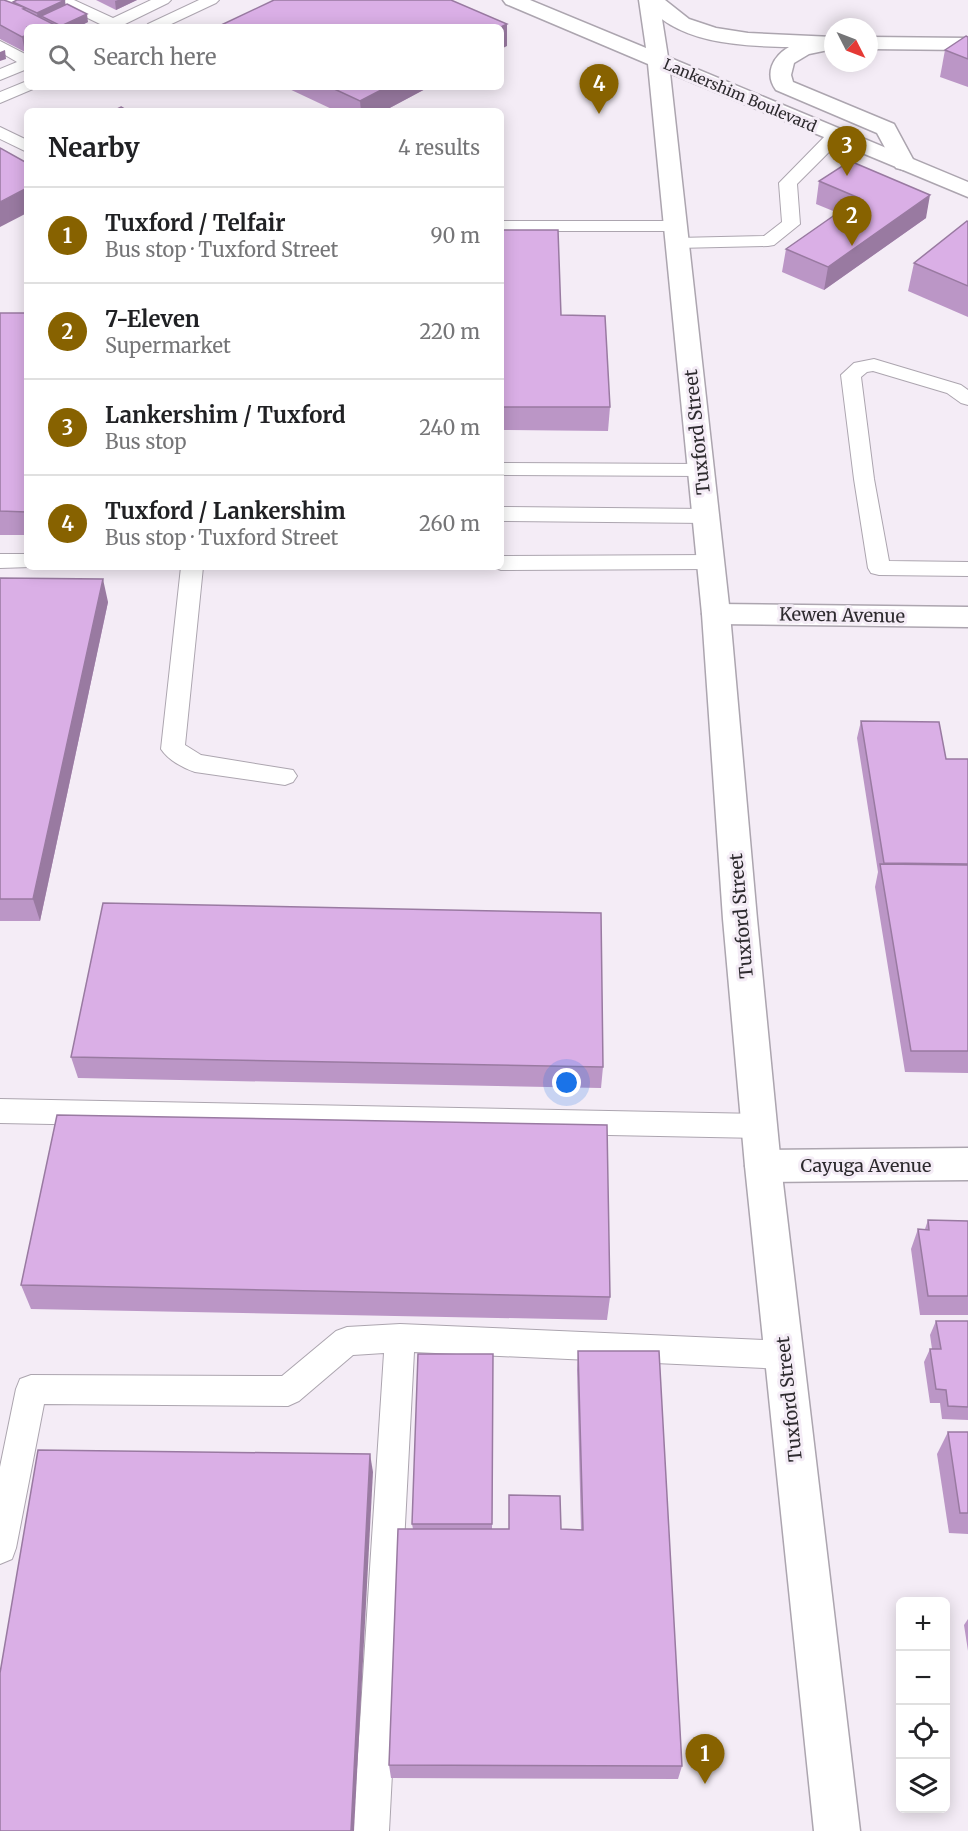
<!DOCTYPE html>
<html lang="en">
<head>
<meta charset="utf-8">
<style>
  body { margin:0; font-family:Merriweather,serif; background:#f2f2f2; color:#202124 }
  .controls { position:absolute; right:18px; bottom:18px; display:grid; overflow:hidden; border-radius:9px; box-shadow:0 3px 15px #0003 }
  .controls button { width:54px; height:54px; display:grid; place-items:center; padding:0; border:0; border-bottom:2px solid #e0e0e0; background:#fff; color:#202124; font:30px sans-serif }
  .compass { position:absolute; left:824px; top:18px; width:54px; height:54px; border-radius:50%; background:#fff; box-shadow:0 3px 15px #0003; rotate:132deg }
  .you { position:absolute; left:567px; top:1083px; width:21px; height:21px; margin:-15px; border:4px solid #fff; border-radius:50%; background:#1a73e8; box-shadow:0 0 0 9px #1a73e833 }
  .badge { display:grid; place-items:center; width:39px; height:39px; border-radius:50%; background:#876200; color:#fff; font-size:20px; font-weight:700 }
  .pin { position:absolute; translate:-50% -50px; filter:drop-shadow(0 2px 3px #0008) }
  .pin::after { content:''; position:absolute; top:32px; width:21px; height:18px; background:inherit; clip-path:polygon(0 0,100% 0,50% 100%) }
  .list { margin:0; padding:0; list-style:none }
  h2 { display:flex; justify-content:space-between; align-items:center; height:78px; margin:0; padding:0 24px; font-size:26px }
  h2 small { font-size:20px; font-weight:400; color:#757577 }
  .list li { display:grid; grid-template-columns:39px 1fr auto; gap:18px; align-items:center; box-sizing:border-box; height:96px; padding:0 24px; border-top:2px solid #e0e0e0 }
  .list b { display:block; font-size:22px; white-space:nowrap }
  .list p { margin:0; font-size:20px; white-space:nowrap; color:#757577 }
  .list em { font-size:20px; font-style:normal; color:#757577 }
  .icon { flex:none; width:33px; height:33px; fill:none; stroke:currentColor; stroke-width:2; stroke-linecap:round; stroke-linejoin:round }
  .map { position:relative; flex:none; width:968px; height:1831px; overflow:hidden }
  .search { position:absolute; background:#fff; box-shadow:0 3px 15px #0003; left:24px; top:24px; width:480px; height:66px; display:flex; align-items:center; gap:15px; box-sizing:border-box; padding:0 21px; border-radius:9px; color:#757577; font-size:22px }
  .panel { position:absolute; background:#fff; box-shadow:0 3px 15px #0003; left:24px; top:108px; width:480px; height:462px; border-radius:9px }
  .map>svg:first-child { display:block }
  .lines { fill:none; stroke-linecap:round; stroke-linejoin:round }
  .service-casing { stroke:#aca5af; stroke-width:2 }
  .minor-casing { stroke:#aca5af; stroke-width:3 }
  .primary-casing { stroke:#aca5af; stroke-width:3 }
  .service { fill:#fff; fill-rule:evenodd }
  .minor { fill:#fff; fill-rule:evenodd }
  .primary { fill:#fff; fill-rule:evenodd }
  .wall { fill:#bb96c6 }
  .shaded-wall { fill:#997aa1 }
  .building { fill:#daafe6; stroke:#997aa1; stroke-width:1.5 }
  .labels { text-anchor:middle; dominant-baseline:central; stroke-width:6; stroke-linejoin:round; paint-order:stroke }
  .far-street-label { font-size:15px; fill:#2d2a2e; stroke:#f4ecf6 }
  .street-label { font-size:18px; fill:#2d2a2e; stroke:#f4ecf6 }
</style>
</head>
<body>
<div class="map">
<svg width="968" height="1831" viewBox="0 0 968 1831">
  <rect width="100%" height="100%" fill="#f4ecf6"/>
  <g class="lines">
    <g class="service-casing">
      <g id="service">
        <path d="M 0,0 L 19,0 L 16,3 L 0,10 Z"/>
        <path d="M 54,0 L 74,0 L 113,18 L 151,0 L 171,0 L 168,3 L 119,27 L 98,27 L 100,24 L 57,3 Z"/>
        <path d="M 199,0 L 219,0 L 216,3 L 165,27 L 145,27 L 148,24 Z"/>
        <path d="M 0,41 L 27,55 L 27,69 L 0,80 L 0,69 L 17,62 L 0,52 Z"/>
        <path d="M 27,81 L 27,87 L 34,87 L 33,89 L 0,103 L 0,92 Z"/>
        <path d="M 0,127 L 27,140 L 27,152 L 0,139 Z"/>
        <path d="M 836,130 L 842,131 L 844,135 L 842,139 L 797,184 L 800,224 L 774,245 L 768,246 L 677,248 L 671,247 L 668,243 L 671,239 L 677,238 L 764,236 L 782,222 L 779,183 L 830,131 Z"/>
        <path d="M 501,221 L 675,221 L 681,222 L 684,226 L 681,230 L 675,231 L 501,231 Z"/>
        <path d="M 874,359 L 961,385 L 968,390 L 968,405 L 961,403 L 947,393 L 873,371 L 867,372 L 861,377 L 874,479 L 889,561 L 968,562 L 968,576 L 879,575 L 871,573 L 868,568 L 854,479 L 841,375 L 854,363 Z"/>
        <path d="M 501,463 L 701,464 L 708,465 L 711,470 L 708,475 L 701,476 L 501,475 Z"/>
        <path d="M 501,507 L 706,509 L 713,511 L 716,516 L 713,521 L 706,523 L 501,521 Z"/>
        <path d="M 0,554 L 27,554 L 27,567 L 31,567 L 0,568 Z"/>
        <path d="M 711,555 L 719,557 L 722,562 L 719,567 L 711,569 L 501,570 L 493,567 L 501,567 L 501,556 Z"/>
        <path d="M 181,567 L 203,567 L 185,745 L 201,755 L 293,770 L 297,776 L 293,782 L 285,785 L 195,772 C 183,768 168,760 161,749 Z"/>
        <path d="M 0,1099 L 760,1114 L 770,1118 L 774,1126 L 770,1134 L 760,1138 L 0,1123 Z"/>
        <path d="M 400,1324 L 784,1341 L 795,1345 L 799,1355 L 795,1365 L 784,1369 L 414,1352 L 389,1831 L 353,1831 L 384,1353 L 353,1355 L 299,1401 L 288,1406 L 44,1404 L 16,1548 L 12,1559 L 0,1564 L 0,1467 L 16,1389 L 20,1379 L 31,1375 L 282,1376 L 336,1331 L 347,1327 Z"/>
      </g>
    </g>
    <g class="minor-casing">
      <g id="minor">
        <path d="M 643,0 L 665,0 L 689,19 L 716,28 L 748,33 L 833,37 L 833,49 L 809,54 L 794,63 L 791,75 L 793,82 L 894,124 L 915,163 L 912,168 L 904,170 L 896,168 L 877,133 L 776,90 C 764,74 773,56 789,47 C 741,46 674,44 643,0 Z"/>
        <path d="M 869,37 L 968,38 L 968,50 L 869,49 Z"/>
        <path d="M 716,604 L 968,607 L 968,627 L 716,624 L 706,621 L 702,614 L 706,607 Z"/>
        <path d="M 968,1148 L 968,1180 L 763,1182 L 750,1177 L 745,1166 L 750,1155 L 763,1150 Z"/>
      </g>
    </g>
    <g class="primary-casing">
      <path id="primary" d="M 503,0 L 530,0 L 646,48 L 639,0 L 659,0 L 668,57 L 968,182 L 968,197 L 670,73 L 730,614 L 757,919 L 781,1166 L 860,1831 L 814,1831 L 745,1166 L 723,919 L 702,614 L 648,64 L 506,4 Z"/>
    </g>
    <use href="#service" class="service"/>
    <use href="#minor" class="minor"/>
    <use href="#primary" class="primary"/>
  </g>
  <g class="wall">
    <path d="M 0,0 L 13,3 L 13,2 L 66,5 L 88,22 L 78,27 L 27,27 L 25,52 L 0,39 Z"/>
    <path d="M 96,0 L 137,0 L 116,10 Z"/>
    <path d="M 968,37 L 968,87 L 940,77 L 945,50 Z"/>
    <path d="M 285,87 L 429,87 L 384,111 L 336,111 Z"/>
    <path d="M 819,181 L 926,218 L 824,290 L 782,272 L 786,249 L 838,213 L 816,204 Z"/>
    <path d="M 968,222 L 968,317 L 908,291 L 914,263 Z"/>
    <path d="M 501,230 L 561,315 L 610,407 L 608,431 L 501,430 Z"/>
    <rect x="0" y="313" width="27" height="222"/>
    <path d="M 0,578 L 108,602 L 40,921 L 0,921 Z"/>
    <path d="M 861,721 L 946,759 L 968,759 L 968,1073 L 905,1072 L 875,887 L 878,872 L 857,738 Z"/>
    <path d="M 71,1057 L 603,1067 L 601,1088 L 78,1078 Z"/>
    <path d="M 928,1220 L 968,1221 L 968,1315 L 920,1315 L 911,1249 L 918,1229 L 925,1229 Z"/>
    <path d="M 21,1285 L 610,1297 L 607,1320 L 31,1309 Z"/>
    <path d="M 936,1321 L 968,1321 L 968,1420 L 942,1419 L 940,1403 L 930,1403 L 924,1362 L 930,1349 L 932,1349 L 930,1335 Z"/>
    <path d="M 578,1351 L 682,1766 L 678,1779 L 391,1778 L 389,1765 L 413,1529 L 412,1524 L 493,1354 L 492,1529 L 581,1530 L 577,1370 Z"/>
    <path d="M 948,1432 L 968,1432 L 968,1534 L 949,1533 L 937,1454 Z"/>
    <path d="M 968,1619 L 968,1651 L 964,1625 Z"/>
  </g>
  <g class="shaded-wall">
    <path d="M 65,0 L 66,8 L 41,16 L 42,19 L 38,21 L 37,13 Z"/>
    <path d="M 118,0 L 137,0 L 116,10 L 115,1 Z"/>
    <path d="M 87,14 L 88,22 L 78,27 L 61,27 L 61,26 Z"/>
    <path d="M 507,24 L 507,46 L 501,49 L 501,27 Z"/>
    <path d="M 27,35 L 27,52 L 25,52 L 22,37 Z"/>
    <path d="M 5,50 L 6,59 L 0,61 L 0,52 Z"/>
    <path d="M 387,87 L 429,87 L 384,111 L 361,111 L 360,101 Z"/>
    <path d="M 27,188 L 27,213 L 0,227 L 0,202 Z"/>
    <path d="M 930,195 L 926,218 L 824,290 L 828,267 Z"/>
    <path d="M 103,579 L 108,602 L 40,921 L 33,899 Z"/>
    <path d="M 370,1454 L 373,1472 L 354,1831 L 351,1831 Z"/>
  </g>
  <g class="building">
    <path d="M 0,0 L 4,0 L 26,8 L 23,9 L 53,24 L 46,27 L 27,27 L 27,35 L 22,37 L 0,25 Z"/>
    <path d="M 17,0 L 65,0 L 37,13 L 13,2 Z"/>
    <path d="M 274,0 L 451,0 L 507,24 L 501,27 L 217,27 Z"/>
    <path d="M 67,4 L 87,14 L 61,26 L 41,16 Z"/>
    <path d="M 966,36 L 968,37 L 968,59 L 945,50 Z"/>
    <path d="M 330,87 L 387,87 L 360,101 Z"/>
    <path d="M 121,107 L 128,111 L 113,111 Z"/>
    <path d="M 0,148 L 27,163 L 27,188 L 0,202 Z"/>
    <path d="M 850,161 L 930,195 L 828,267 L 786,249 L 859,198 L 819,181 Z"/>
    <path d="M 967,221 L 968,222 L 968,286 L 914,263 Z"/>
    <path d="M 501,230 L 558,230 L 561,315 L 605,316 L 610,407 L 501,407 Z"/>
    <path d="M 0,313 L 27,313 L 27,512 L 0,511 Z"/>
    <path d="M 0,578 L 103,579 L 33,899 L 0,899 Z"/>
    <path d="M 861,721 L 939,722 L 946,759 L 968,759 L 968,864 L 884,863 Z"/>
    <path d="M 880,864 L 968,865 L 968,1051 L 911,1051 Z"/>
    <path d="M 103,903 L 601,913 L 603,1067 L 71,1057 Z"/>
    <path d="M 57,1115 L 607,1125 L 610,1297 L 21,1285 Z"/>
    <path d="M 928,1220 L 968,1221 L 968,1296 L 928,1296 L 918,1229 L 929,1230 Z"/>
    <path d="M 936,1321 L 968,1321 L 968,1407 L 948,1406 L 946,1390 L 936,1389 L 930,1349 L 941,1349 Z"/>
    <path d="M 578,1351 L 659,1351 L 682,1766 L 389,1765 L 398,1529 L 509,1529 L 509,1495 L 560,1496 L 561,1529 L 583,1530 Z"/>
    <path d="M 418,1354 L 493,1354 L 492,1524 L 412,1524 Z"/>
    <path d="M 948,1432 L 968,1432 L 968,1513 L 960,1513 Z"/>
    <path d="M 38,1450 L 370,1454 L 351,1831 L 0,1831 L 0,1673 Z"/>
  </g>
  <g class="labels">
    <g class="far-street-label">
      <text transform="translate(740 95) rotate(23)">Lankershim Boulevard</text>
    </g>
    <g class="street-label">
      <text transform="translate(697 432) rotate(-96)">Tuxford Street</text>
      <text transform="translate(842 615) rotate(1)">Kewen Avenue</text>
      <text transform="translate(741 916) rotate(-95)">Tuxford Street</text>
      <text x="866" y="1165">Cayuga Avenue</text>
      <text transform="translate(789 1399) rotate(-96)">Tuxford Street</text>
    </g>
  </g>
</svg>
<div class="controls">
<button>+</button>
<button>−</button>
<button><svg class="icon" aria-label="locate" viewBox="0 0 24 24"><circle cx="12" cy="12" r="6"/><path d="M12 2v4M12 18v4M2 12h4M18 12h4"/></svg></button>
<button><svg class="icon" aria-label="layers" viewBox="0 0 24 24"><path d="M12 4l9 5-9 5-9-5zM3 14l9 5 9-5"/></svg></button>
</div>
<svg class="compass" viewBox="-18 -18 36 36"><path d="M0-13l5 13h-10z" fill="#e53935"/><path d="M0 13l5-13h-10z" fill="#757577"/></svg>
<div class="you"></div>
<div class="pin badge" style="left:705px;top:1784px">1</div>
<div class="pin badge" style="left:852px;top:246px">2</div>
<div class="pin badge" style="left:847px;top:176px">3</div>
<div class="pin badge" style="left:599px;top:114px">4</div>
<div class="search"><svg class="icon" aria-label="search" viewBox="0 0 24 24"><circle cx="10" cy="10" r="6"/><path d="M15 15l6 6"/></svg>Search here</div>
<section class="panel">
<h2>Nearby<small>4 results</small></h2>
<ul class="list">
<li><span class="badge">1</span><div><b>Tuxford / Telfair</b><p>Bus stop · Tuxford Street</p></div><em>90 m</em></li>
<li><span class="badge">2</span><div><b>7-Eleven</b><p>Supermarket</p></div><em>220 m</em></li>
<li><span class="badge">3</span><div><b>Lankershim / Tuxford</b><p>Bus stop</p></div><em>240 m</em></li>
<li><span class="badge">4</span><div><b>Tuxford / Lankershim</b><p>Bus stop · Tuxford Street</p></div><em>260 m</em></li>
</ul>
</section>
</div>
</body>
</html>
